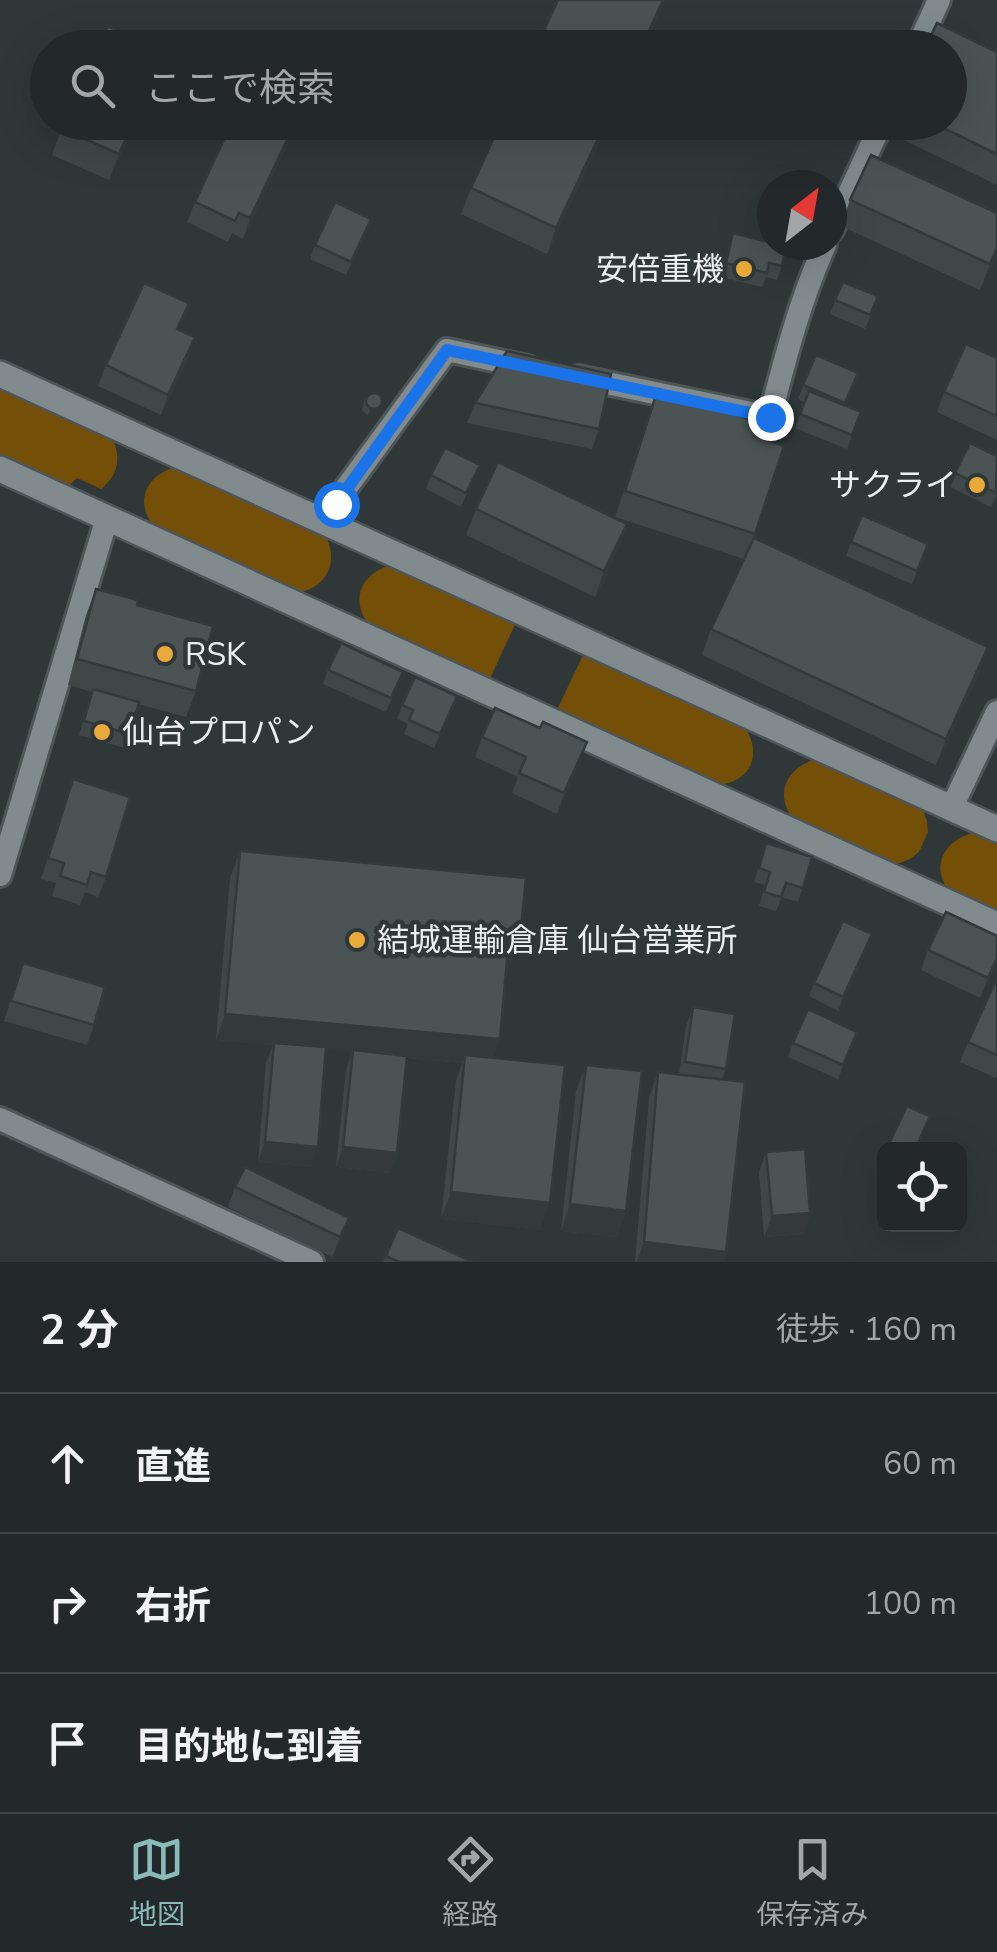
<!DOCTYPE html>
<html lang="ja">
<head>
<meta charset="utf-8">
<style>
  body { margin:0; font-family:"Nunito Sans","Noto Sans JP",sans-serif; background:#2b3133; color:#f1f3f6 }
  .controls { position:absolute; right:30px; bottom:30px; display:grid; overflow:hidden; border-radius:15px; box-shadow:0 10px 40px #0002 }
  .controls button { width:90px; height:90px; display:grid; place-items:center; padding:0; border:0; border-bottom:2px solid #404547; background:#23292b; color:#f1f3f6; font:50px sans-serif }
  .compass { position:absolute; left:757px; top:170px; width:90px; height:90px; border-radius:50%; background:#23292b; box-shadow:0 10px 40px #0002; rotate:31deg }
  .stop { position:absolute; width:30px; height:30px; margin:-22px; border:8px solid #1a73e8; border-radius:50%; background:#fff }
  .stop.end { background:#1a73e8; border-color:#fff; box-shadow:0 2px 10px #0008 }
  .list { margin:0; padding:0; list-style:none }
  h2 { display:flex; justify-content:space-between; align-items:center; height:130px; margin:0; padding:0 40px; font-size:42px }
  h2 small { font-size:32px; font-weight:400; color:#a3a6a9 }
  .list li { display:grid; grid-template-columns:65px 1fr auto; gap:30px; align-items:center; box-sizing:border-box; height:140px; padding:0 40px; border-top:2px solid #404547 }
  .list b { display:block; font-size:38px; white-space:nowrap }
  .list em { font-size:32px; font-style:normal; color:#a3a6a9 }
  .icon { flex:none; width:55px; height:55px; fill:none; stroke:currentColor; stroke-width:2; stroke-linecap:round; stroke-linejoin:round }
  .map { position:relative; flex:none; width:997px; height:1262px; overflow:hidden }
  .search { position:absolute; background:#23292b; box-shadow:0 10px 40px #0002; left:30px; right:30px; top:30px; height:110px; display:flex; align-items:center; gap:25px; box-sizing:border-box; padding:0 35px; border-radius:55px; color:#a3a6a9; font-size:38px }
  .sheet { height:550px; background:#23292b }
  nav { display:flex; justify-content:space-around; align-items:center; box-sizing:border-box; height:140px; border-top:2px solid #404547; background:#23292b; font-size:28px; color:#a3a6a9 }
  nav a { display:grid; justify-items:center; gap:5px }
  nav .on { color:#8bbbb9 }
  .map>svg:first-child { display:block }
  .green { fill:#744f07 }
  .lines { fill:none; stroke-linecap:round; stroke-linejoin:round }
  .minor-casing { stroke:#4e5557; stroke-width:28 }
  .tertiary-casing { stroke:#4e5557; stroke-width:30 }
  .minor { stroke:#818a8c; stroke-width:22 }
  .tertiary { stroke:#818a8c; stroke-width:25 }
  .wall { fill:#404749 }
  .shaded-wall { fill:#343a3c }
  .building { fill:#4b5355; stroke:#343a3c; stroke-width:2.5 }
  .route { stroke:#1a73e8; stroke-width:12 }
  .poi-dot { fill:#eaaa39; stroke:#2f3739; stroke-width:4 }
  .labels { text-anchor:middle; dominant-baseline:central; stroke-width:9; stroke-linejoin:round; paint-order:stroke }
  .poi-label { font-size:32px; fill:#ecf0f2; stroke:#2f3739; text-anchor:start }
</style>
</head>
<body>
<div class="map">
<svg width="997" height="1262" viewBox="0 0 997 1262">
  <rect width="100%" height="100%" fill="#2f3739"/>
  <g class="green">
    <path d="M 0,381 L 112,438 C 122,457 118,476 101,489 L 77,478 L 65,489 L 0,460 Z"/>
    <path d="M 176,467 L 326,537 C 340,564 324,591 294,593 L 159,533 C 134,507 141,477 176,467 Z"/>
    <path d="M 391,565 L 518,618 L 488,683 L 374,631 C 349,605 357,575 391,565 Z"/>
    <path d="M 585,651 L 742,724 C 765,752 751,784 715,785 L 555,714 Z"/>
    <path d="M 810,761 L 822,761 L 916,802 L 923,811 L 927,821 L 928,832 L 919,852 L 910,859 L 900,863 L 889,863 L 798,824 C 775,802 781,773 810,761 Z"/>
    <path d="M 979,832 L 997,838 L 997,916 C 982,909 958,902 948,889 C 928,861 951,835 979,832 Z"/>
  </g>
  <g class="lines">
    <g class="minor-casing">
      <g id="minor">
        <path d="M 917,48 L 939,0"/>
        <path d="M 832,230 L 882,122"/>
        <path d="M 578,377 L 770,417 C 785,359 800,300 825,245"/>
        <path d="M 322,521 L 447,350 L 527,367"/>
        <path d="M 952,807 L 997,712"/>
        <path d="M 0,875 L 107,518"/>
        <path d="M 0,1119 L 312,1262"/>
      </g>
    </g>
    <g class="tertiary-casing">
      <g id="tertiary">
        <path d="M 0,374 L 997,829"/>
        <path d="M 0,469 L 997,925"/>
      </g>
    </g>
    <use href="#minor" class="minor"/>
    <use href="#tertiary" class="tertiary"/>
  </g>
  <g class="wall">
    <path d="M 997,52 L 997,185 L 887,132 L 890,122 L 950,122 Z"/>
    <path d="M 64,122 L 135,122 L 109,180 L 52,155 Z"/>
    <path d="M 609,122 L 547,254 L 461,214 L 471,188 Z"/>
    <path d="M 295,123 L 288,143 L 243,239 L 232,233 L 228,242 L 187,222 L 195,202 Z"/>
    <path d="M 850,200 L 997,254 L 980,290 L 841,226 Z"/>
    <path d="M 371,219 L 346,275 L 310,259 L 315,245 Z"/>
    <path d="M 733,233 L 782,266 L 777,280 L 766,277 L 762,287 L 721,277 Z"/>
    <path d="M 843,282 L 878,296 L 865,329 L 830,314 Z"/>
    <path d="M 179,330 L 195,337 L 188,358 L 161,415 L 98,386 L 106,365 Z"/>
    <path d="M 816,355 L 858,373 L 845,405 L 861,412 L 847,449 L 795,428 L 805,402 L 798,399 Z"/>
    <path d="M 997,358 L 997,440 L 937,412 L 944,392 Z"/>
    <path d="M 658,389 L 768,440 L 784,446 L 754,538 L 979,674 L 936,765 L 702,655 L 711,629 L 744,559 L 615,517 Z"/>
    <path d="M 365,397 L 380,410 L 374,416 L 368,416 L 362,410 Z"/>
    <path d="M 475,403 L 599,429 L 592,449 L 467,423 Z"/>
    <path d="M 970,443 L 997,495 L 991,507 L 950,487 Z"/>
    <path d="M 480,465 L 461,507 L 426,489 L 431,475 Z"/>
    <path d="M 476,509 L 627,524 L 618,550 L 595,597 L 466,535 Z"/>
    <path d="M 851,542 L 923,558 L 912,584 L 846,556 Z"/>
    <path d="M 96,589 L 137,605 L 196,691 L 186,717 L 138,704 L 125,748 L 79,735 L 92,692 L 68,685 L 86,615 Z"/>
    <path d="M 328,670 L 403,672 L 386,712 L 323,684 Z"/>
    <path d="M 457,696 L 434,748 L 404,734 L 408,724 L 397,719 L 402,705 Z"/>
    <path d="M 482,737 L 580,762 L 557,814 L 512,793 L 518,777 L 475,757 Z"/>
    <path d="M 73,779 L 106,877 L 98,897 L 85,892 L 80,905 L 52,896 L 56,883 L 41,879 Z"/>
    <path d="M 766,843 L 803,888 L 798,902 L 782,897 L 776,911 L 759,906 L 765,885 L 754,882 Z"/>
    <path d="M 240,851 L 511,965 L 507,965 L 493,1058 L 540,1230 L 441,1219 L 456,1081 L 462,1063 L 407,1058 L 397,1153 L 390,1173 L 336,1167 L 346,1070 L 352,1052 L 326,1050 L 311,1167 L 258,1162 L 266,1063 L 273,1045 L 216,1040 L 230,878 Z"/>
    <path d="M 997,936 L 997,963 L 980,998 L 921,970 L 928,950 Z"/>
    <path d="M 867,948 L 838,1011 L 809,996 L 814,983 Z"/>
    <path d="M 23,963 L 94,1025 L 87,1045 L 4,1021 Z"/>
    <path d="M 997,978 L 997,1077 L 996,1078 L 960,1062 L 968,1042 Z"/>
    <path d="M 693,1007 L 726,1069 L 722,1079 L 726,1252 L 723,1262 L 635,1262 L 649,1098 L 658,1072 L 679,1074 L 686,1027 Z"/>
    <path d="M 857,1032 L 838,1079 L 788,1057 L 793,1043 Z"/>
    <path d="M 586,1065 L 626,1211 L 616,1237 L 561,1231 L 576,1091 Z"/>
    <path d="M 766,1152 L 810,1213 L 803,1234 L 764,1237 L 759,1172 Z"/>
    <path d="M 884,1155 L 884,1172 L 879,1169 Z"/>
    <path d="M 235,1187 L 342,1238 L 332,1257 L 228,1207 Z"/>
    <path d="M 398,1228 L 473,1262 L 383,1262 Z"/>
  </g>
  <g class="shaded-wall">
    <path d="M 663,0 L 666,0 L 644,48 L 641,48 Z"/>
    <path d="M 133,122 L 135,122 L 109,180 L 119,154 Z"/>
    <path d="M 606,122 L 609,122 L 547,254 L 556,228 Z"/>
    <path d="M 295,123 L 288,143 L 243,239 L 250,218 Z"/>
    <path d="M 997,248 L 997,254 L 980,290 L 990,264 Z"/>
    <path d="M 195,337 L 188,358 L 161,415 L 168,395 Z"/>
    <path d="M 382,403 L 380,410 L 374,416 L 368,416 L 370,409 Z"/>
    <path d="M 627,524 L 618,550 L 595,597 L 604,571 Z"/>
    <path d="M 988,647 L 979,674 L 936,765 L 946,739 Z"/>
    <path d="M 587,742 L 580,762 L 557,814 L 564,793 Z"/>
    <path d="M 872,934 L 867,948 L 838,1011 L 843,997 Z"/>
    <path d="M 509,938 L 520,939 L 511,965 L 500,964 Z"/>
    <path d="M 997,958 L 997,963 L 980,998 L 988,978 Z"/>
    <path d="M 225,1014 L 500,1039 L 491,1065 L 465,1055 L 462,1063 L 216,1040 Z"/>
    <path d="M 265,1142 L 318,1147 L 311,1167 L 258,1162 Z"/>
    <path d="M 343,1147 L 397,1153 L 390,1173 L 336,1167 Z"/>
    <path d="M 451,1192 L 550,1203 L 540,1230 L 441,1219 Z"/>
    <path d="M 570,1204 L 626,1211 L 616,1237 L 561,1231 Z"/>
    <path d="M 810,1213 L 803,1234 L 764,1237 L 772,1216 Z"/>
    <path d="M 349,1218 L 342,1238 L 332,1257 L 340,1237 Z"/>
    <path d="M 644,1242 L 726,1252 L 723,1262 L 637,1262 Z"/>
  </g>
  <g class="building">
    <path d="M 558,0 L 663,0 L 641,48 L 536,48 Z"/>
    <path d="M 937,23 L 997,52 L 997,154 L 931,122 L 950,122 L 950,48 L 925,48 Z"/>
    <path d="M 108,26 L 155,48 L 98,48 Z"/>
    <path d="M 64,122 L 133,122 L 119,154 L 62,129 Z"/>
    <path d="M 232,122 L 295,123 L 250,218 L 239,213 L 235,221 L 195,202 Z"/>
    <path d="M 501,122 L 606,122 L 556,228 L 471,188 Z"/>
    <path d="M 871,155 L 997,213 L 997,248 L 990,264 L 850,200 Z"/>
    <path d="M 335,202 L 371,219 L 351,262 L 315,245 Z"/>
    <path d="M 733,233 L 772,243 L 772,245 L 786,246 L 782,266 L 769,263 L 767,273 L 726,263 Z"/>
    <path d="M 843,282 L 878,296 L 870,315 L 835,300 Z"/>
    <path d="M 144,283 L 189,303 L 177,329 L 195,337 L 168,395 L 106,365 Z"/>
    <path d="M 966,344 L 997,358 L 997,416 L 944,392 Z"/>
    <path d="M 507,351 L 611,374 L 599,429 L 475,403 Z"/>
    <path d="M 816,355 L 858,373 L 845,403 L 803,385 Z"/>
    <path d="M 658,389 L 773,427 L 768,440 L 784,446 L 755,534 L 625,491 Z"/>
    <path d="M 809,391 L 861,412 L 852,435 L 800,414 Z"/>
    <circle cx="374" cy="401" r="8"/>
    <path d="M 970,443 L 997,456 L 996,493 L 955,473 Z"/>
    <path d="M 445,448 L 480,465 L 466,493 L 431,475 Z"/>
    <path d="M 498,462 L 627,524 L 604,571 L 476,509 Z"/>
    <path d="M 862,515 L 928,544 L 917,571 L 851,542 Z"/>
    <path d="M 754,538 L 988,647 L 946,739 L 711,629 Z"/>
    <path d="M 96,589 L 138,600 L 137,605 L 213,626 L 196,691 L 77,659 Z"/>
    <path d="M 341,643 L 403,672 L 391,698 L 328,670 Z"/>
    <path d="M 415,677 L 457,696 L 440,734 L 409,720 L 413,710 L 402,705 Z"/>
    <path d="M 93,689 L 139,702 L 130,734 L 84,721 Z"/>
    <path d="M 495,708 L 540,728 L 543,722 L 587,742 L 564,793 L 519,773 L 526,757 L 482,737 Z"/>
    <path d="M 73,779 L 130,797 L 106,877 L 91,872 L 87,885 L 60,876 L 64,863 L 48,858 Z"/>
    <path d="M 766,843 L 812,857 L 803,888 L 786,883 L 781,897 L 764,892 L 770,872 L 759,868 Z"/>
    <path d="M 240,851 L 526,878 L 520,939 L 509,938 L 500,1039 L 225,1014 Z"/>
    <path d="M 946,912 L 997,936 L 997,958 L 988,978 L 928,950 Z"/>
    <path d="M 843,921 L 872,934 L 843,997 L 814,983 Z"/>
    <path d="M 23,963 L 105,987 L 94,1025 L 11,1001 Z"/>
    <path d="M 997,978 L 997,1055 L 968,1042 Z"/>
    <path d="M 693,1007 L 735,1014 L 726,1069 L 685,1062 Z"/>
    <path d="M 808,1009 L 857,1032 L 843,1065 L 793,1043 Z"/>
    <path d="M 274,1043 L 326,1047 L 318,1147 L 265,1142 Z"/>
    <path d="M 353,1050 L 407,1056 L 397,1153 L 343,1147 Z"/>
    <path d="M 465,1055 L 565,1065 L 550,1203 L 451,1192 Z"/>
    <path d="M 586,1065 L 642,1071 L 626,1211 L 570,1204 Z"/>
    <path d="M 658,1072 L 745,1082 L 726,1252 L 644,1242 Z"/>
    <path d="M 907,1106 L 930,1116 L 915,1150 L 886,1150 Z"/>
    <path d="M 805,1149 L 810,1213 L 772,1216 L 766,1152 Z"/>
    <path d="M 245,1167 L 349,1218 L 340,1237 L 235,1187 Z"/>
    <path d="M 398,1228 L 473,1262 L 399,1262 L 386,1256 Z"/>
  </g>
  <g class="lines">
    <path class="route" d="M 336,504 L 447,350 L 770,417"/>
  </g>
  <g class="poi-dot">
    <circle cx="744" cy="269" r="10"/>
    <circle cx="977" cy="485" r="10"/>
    <circle cx="165" cy="654" r="10"/>
    <circle cx="102" cy="732" r="10"/>
    <circle cx="357" cy="940" r="10"/>
  </g>
  <g class="labels">
    <g class="poi-label">
      <text x="724" y="269" text-anchor="end">安倍重機</text>
      <text x="957" y="485" text-anchor="end">サクライ</text>
      <text x="185" y="654">RSK</text>
      <text x="122" y="732">仙台プロパン</text>
      <text x="377" y="940">結城運輸倉庫 仙台営業所</text>
    </g>
  </g>
</svg>
<div class="controls">
<button><svg class="icon" aria-label="locate" viewBox="0 0 24 24"><circle cx="12" cy="12" r="6"/><path d="M12 2v4M12 18v4M2 12h4M18 12h4"/></svg></button>
</div>
<svg class="compass" viewBox="-18 -18 36 36"><path d="M0-13l5 13h-10z" fill="#e53935"/><path d="M0 13l5-13h-10z" fill="#a3a6a9"/></svg>
<div class="stop" style="left:336px;top:504px"></div>
<div class="stop end" style="left:770px;top:417px"></div>
<div class="search"><svg class="icon" aria-label="search" viewBox="0 0 24 24"><circle cx="10" cy="10" r="6"/><path d="M15 15l6 6"/></svg>ここで検索</div>
</div>
<section class="sheet">
<h2>2 分<small>徒歩 · 160 m</small></h2>
<ul class="list">
<li><svg class="icon" aria-label="ahead" viewBox="0 0 24 24"><path d="M12 20V5M6 11l6-6 6 6"/></svg><div><b>直進</b></div><em>60 m</em></li>
<li><svg class="icon" aria-label="right" viewBox="0 0 24 24"><path d="M7 20v-9h11M14 6l5 5-5 5"/></svg><div><b>右折</b></div><em>100 m</em></li>
<li><svg class="icon" aria-label="arrive" viewBox="0 0 24 24"><path d="M6 21V4h12l-3 4 3 4H6"/></svg><div><b>目的地に到着</b></div></li>
</ul>
</section>
<nav>
<a class="on"><svg class="icon" aria-label="map" viewBox="0 0 24 24"><path d="M3 6l6-2 6 2 6-2v14l-6 2-6-2-6 2zM9 4v14M15 6v14"/></svg>地図</a>
<a><svg class="icon" aria-label="directions" viewBox="0 0 24 24"><path d="M12 3l9 9-9 9-9-9zM9 14v-3h6M13 9l2 2-2 2"/></svg>経路</a>
<a><svg class="icon" aria-label="saved" viewBox="0 0 24 24"><path d="M7 4h10v16l-5-4-5 4z"/></svg>保存済み</a>
</nav>
</body>
</html>
